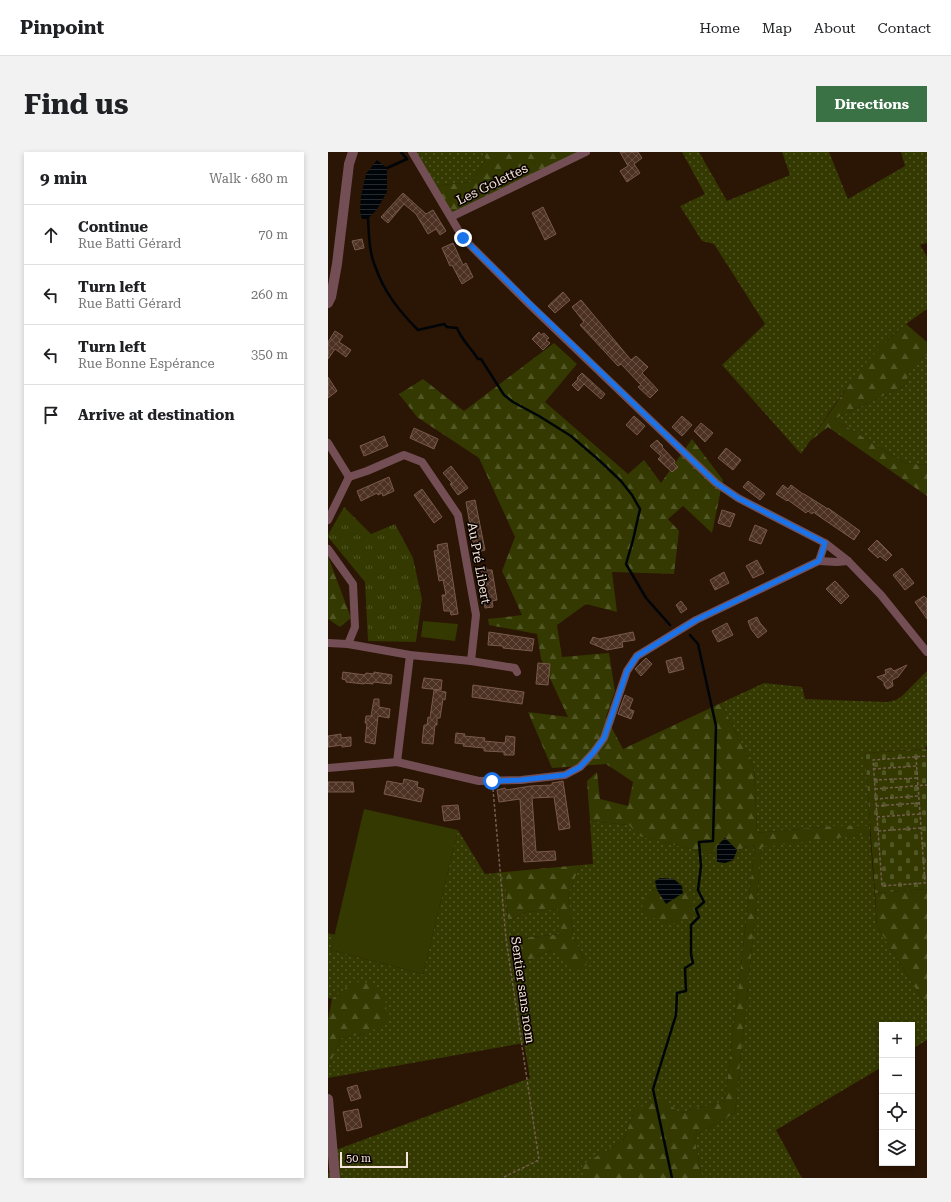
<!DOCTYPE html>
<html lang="en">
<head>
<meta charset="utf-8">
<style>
  body { margin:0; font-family:"Roboto Serif",serif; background:#f2f2f2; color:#202124 }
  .controls { position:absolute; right:12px; bottom:12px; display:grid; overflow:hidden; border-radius:0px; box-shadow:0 2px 6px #0003 }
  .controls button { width:36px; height:36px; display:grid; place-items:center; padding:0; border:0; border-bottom:1px solid #e0e0e0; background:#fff; color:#202124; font:20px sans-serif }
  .scale { position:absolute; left:12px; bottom:10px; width:68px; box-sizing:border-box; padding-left:4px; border:2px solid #f4e4d9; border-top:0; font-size:11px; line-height:14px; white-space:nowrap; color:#f4e4d9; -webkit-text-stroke:3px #0c0401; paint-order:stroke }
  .stop { position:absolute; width:12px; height:12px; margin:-9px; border:3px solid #1a73e8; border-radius:50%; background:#fff }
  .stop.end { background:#1a73e8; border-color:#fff; box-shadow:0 1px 4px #0008 }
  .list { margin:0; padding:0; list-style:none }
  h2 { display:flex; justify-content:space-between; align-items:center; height:52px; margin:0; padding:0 16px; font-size:17px }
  h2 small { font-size:13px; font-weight:400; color:#757577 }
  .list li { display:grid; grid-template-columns:26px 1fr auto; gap:12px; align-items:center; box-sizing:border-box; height:60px; padding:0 16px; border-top:1px solid #e0e0e0 }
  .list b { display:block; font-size:15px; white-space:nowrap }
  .list p { margin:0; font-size:13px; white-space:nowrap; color:#757577 }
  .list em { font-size:13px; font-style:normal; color:#757577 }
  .icon { flex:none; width:22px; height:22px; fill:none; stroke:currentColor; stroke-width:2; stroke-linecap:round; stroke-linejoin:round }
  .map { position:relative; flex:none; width:599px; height:1026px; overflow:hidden; border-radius:0px }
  header { display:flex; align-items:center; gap:24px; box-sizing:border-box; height:56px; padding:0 20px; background:#fff; border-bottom:1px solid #e0e0e0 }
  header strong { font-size:19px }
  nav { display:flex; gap:22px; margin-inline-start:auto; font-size:14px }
  .intro { display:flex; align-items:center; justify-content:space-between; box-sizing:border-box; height:96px; padding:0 24px }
  h1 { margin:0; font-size:28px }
  .button { padding:10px 18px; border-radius:0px; background:#3a7245; color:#fff; font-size:14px; font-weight:700 }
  main { display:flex; gap:24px; padding:0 24px }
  aside { flex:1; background:#fff; border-radius:0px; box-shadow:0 2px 6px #0003 }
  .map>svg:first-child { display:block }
  .grass { fill:url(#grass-dots) }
  .forest { fill:url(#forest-firs) }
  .cemetery { fill:url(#cemetery-stones) }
  .park { fill:url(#park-tufts) }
  .pitch { fill:#333900 }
  .water { fill:url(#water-rules) }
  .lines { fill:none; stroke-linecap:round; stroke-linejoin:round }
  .stream { stroke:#00050a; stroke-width:2.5 }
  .building { fill:url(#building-cross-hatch); stroke:#785a4b }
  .path { stroke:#725e4f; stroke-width:1.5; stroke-dasharray:3 2; stroke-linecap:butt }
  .minor { stroke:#734f55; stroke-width:8 }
  .tertiary { stroke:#734f55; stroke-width:10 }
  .route { stroke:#1a73e8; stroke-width:5 }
  .labels { text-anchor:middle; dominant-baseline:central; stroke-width:3.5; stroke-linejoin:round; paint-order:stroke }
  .street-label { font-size:13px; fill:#f4e4d9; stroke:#0c0401 }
</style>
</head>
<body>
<header>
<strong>Pinpoint</strong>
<nav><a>Home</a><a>Map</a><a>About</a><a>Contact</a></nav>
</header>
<div class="intro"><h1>Find us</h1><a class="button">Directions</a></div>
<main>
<aside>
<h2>9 min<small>Walk · 680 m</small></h2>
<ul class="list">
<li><svg class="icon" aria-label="ahead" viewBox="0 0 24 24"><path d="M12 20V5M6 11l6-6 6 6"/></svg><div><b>Continue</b><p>Rue Batti Gérard</p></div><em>70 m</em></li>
<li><svg class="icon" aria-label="left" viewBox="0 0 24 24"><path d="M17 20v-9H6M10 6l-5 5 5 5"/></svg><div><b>Turn left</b><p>Rue Batti Gérard</p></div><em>260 m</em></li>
<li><svg class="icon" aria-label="left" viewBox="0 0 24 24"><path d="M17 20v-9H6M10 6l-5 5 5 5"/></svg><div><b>Turn left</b><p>Rue Bonne Espérance</p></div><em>350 m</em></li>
<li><svg class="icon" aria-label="arrive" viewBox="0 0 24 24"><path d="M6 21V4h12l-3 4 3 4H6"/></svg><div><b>Arrive at destination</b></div></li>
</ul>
</aside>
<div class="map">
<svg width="599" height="1026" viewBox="0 0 599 1026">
  <defs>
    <pattern id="grass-dots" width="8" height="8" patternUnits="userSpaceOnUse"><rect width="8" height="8" fill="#333900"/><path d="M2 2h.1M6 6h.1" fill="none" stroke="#515625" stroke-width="1.8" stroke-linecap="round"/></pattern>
    <pattern id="forest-firs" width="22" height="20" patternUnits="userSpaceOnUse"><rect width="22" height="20" fill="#333900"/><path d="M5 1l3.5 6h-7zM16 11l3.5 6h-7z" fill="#515625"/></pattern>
    <pattern id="cemetery-stones" width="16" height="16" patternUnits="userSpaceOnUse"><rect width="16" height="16" fill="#333900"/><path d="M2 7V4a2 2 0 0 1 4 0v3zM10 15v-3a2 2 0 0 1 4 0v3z" fill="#515625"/></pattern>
    <pattern id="park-tufts" width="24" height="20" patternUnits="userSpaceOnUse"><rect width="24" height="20" fill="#333900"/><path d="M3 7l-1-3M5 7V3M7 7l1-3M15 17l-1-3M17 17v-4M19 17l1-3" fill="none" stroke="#515625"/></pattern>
    <pattern id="water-rules" width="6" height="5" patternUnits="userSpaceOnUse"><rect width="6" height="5" fill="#00050a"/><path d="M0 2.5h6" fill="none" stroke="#26292d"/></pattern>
    <pattern id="building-cross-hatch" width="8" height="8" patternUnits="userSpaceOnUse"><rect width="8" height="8" fill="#4d3224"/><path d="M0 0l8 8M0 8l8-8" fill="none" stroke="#675043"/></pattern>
  </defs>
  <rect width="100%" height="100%" fill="#2b1504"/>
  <g class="grass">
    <path d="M 84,0 L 154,0 L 158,7 L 143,30 L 104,34 Z"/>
    <path d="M 354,0 L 371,0 L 399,49 L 462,23 L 454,0 L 501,0 L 520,47 L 577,14 L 573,0 L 599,0 L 599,91 L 592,93 L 599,105 L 599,157 C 583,168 567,180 554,194 C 522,226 499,265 473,302 L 394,213 L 437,172 L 386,92 L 374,89 L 352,54 L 377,42 Z"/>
    <path d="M 599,203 L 599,312 L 595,313 L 577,311 L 506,267 L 578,233 L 580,216 Z"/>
    <path d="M 599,519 L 599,594 L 596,597 L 537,601 L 542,674 L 504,674 L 429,681 L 426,617 L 393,551 L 436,531 L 474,535 L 477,547 L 559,550 L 568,548 L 574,544 Z"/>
    <path d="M 262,669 L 301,673 L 312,684 L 382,702 L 389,694 L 389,709 L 397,711 L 405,708 L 409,698 L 427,693 L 397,949 L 353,961 L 307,958 L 295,989 L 255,1013 L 255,1026 L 0,1026 L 0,1021 L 7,1020 L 5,999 L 202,926 L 196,891 L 0,926 L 0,916 L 13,886 L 37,882 L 25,831 L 4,847 L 0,846 L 0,781 L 7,783 L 3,798 L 95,822 L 130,678 L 157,722 L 177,720 L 180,769 L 198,760 L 230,757 L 235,782 L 182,787 L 184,801 L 198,809 L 224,798 L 259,812 L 245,784 L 240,743 L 252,713 L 265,712 Z"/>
    <path d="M 542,682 L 549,774 L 599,855 L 599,888 L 584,897 L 584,873 L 554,873 L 554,915 L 448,978 L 474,1026 L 374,1026 L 366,984 L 407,961 L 434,694 Z"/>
  </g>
  <g class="forest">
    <path d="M 154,0 L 258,0 L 123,65 L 104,34 L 143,30 L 158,7 Z"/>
    <path d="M 578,172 L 599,190 L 599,203 L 581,216 L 578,233 L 506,267 L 577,311 L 595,313 L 599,312 L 599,344 L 500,275 L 482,289 L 530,220 L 554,193 Z"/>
    <path d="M 226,191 L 249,212 L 217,250 L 300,322 L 316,308 L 333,331 L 364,287 L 395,328 L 384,381 L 355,354 L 340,367 L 351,379 L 346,422 L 284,420 L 289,460 L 258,452 L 229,473 L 234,505 L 281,501 L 287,539 L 278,565 L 295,597 L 393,551 L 426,617 L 429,681 L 504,674 L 542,674 L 542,682 L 434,695 L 407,961 L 366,984 L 374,1026 L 255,1026 L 254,1013 L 295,989 L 307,958 L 331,946 L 353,961 L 397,949 L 427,693 L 409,698 L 397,686 L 382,702 L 311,684 L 301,673 L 262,669 L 259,629 L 269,620 L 272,647 L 300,654 L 305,630 L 278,612 L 224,616 L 200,560 L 240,565 L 213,507 L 209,482 L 161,473 L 160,467 L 194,463 L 174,419 L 187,385 L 151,306 L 89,265 L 71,242 L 95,227 L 136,259 Z"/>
    <path d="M 0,404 L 23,466 L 12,475 L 0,467 Z"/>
    <path d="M 252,713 L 240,743 L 245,784 L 259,812 L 246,821 L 224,798 L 198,809 L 184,801 L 182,787 L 234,782 L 230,757 L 198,760 L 180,769 L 177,720 Z"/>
    <path d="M 599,737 L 599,855 L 549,774 L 547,741 Z"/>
    <path d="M 329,738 L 338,751 L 355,741 L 365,743 L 366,765 L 343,773 L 316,762 L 313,747 Z"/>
    <path d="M 25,830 L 45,831 L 57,846 L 60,870 L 37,882 L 13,886 L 0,916 L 0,867 L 4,847 Z"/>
  </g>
  <path class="cemetery" d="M 599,597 L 599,737 L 547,741 L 537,601 Z"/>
  <path class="park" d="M 16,355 L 43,382 L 67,372 L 85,406 L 94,447 L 88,490 L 40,489 L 37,430 L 0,385 L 0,383 Z"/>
  <g class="pitch">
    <path d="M 95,469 L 130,472 L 127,489 L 93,485 Z"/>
    <path d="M 36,657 L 130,678 L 95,822 L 3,798 Z"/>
  </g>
  <g class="water">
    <path d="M 49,8 L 59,16 L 59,40 L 49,57 L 40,67 L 34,67 L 32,59 L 33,44 L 38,22 Z"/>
    <path d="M 397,686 L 409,698 L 405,708 L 397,711 L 389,710 L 389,694 Z"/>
    <path d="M 332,726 L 346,727 L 354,734 L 355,741 L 338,752 L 329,738 L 327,729 Z"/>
  </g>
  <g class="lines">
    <g class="stream">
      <path d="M 59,16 L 79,7 L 73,0"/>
      <path d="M 40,67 C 41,83 41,99 47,114 C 56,140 71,159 90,178 L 116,172 L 119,175 L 129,176 C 133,187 143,196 150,207 L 153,207 L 176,243 L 185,250 L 211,264 L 243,284 L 272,309 L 293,329 L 304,343 L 312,357 L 305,388 L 298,412 L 318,446 L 342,473"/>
      <path d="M 344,1026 L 325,937 L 348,863 L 349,841 L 358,839 L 357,816 L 365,811 L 363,802 L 363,773 L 371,765 L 368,757 L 376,750 L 370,738 L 373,714 L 371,690 L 385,689 L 388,574 L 370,492 L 362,483"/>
    </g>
  </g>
  <g class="building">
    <path d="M 292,0 L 310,0 L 314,6 L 306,12 L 312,21 L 299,30 L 292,19 L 300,14 Z"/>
    <path d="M 75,41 L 98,62 L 105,58 L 118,79 L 112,83 L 108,77 L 100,82 L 88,62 L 76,52 L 60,71 L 53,65 Z"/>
    <path d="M 215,55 L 228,82 L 217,88 L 204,61 Z"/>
    <path d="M 34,87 L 36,96 L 27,98 L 24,89 Z"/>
    <path d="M 125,91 L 135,113 L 138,111 L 145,125 L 134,132 L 124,113 L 122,114 L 114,96 Z"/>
    <path d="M 235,140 L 242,148 L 227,161 L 220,154 Z"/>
    <path d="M 253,148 L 303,208 L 308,204 L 320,215 L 314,221 L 330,238 L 322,246 L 310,235 L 313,233 L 293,212 L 290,214 L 252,173 L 256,170 L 244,155 Z"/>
    <path d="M 7,179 L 15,184 L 11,190 L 23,198 L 18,205 L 7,197 L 0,207 L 0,190 Z"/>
    <path d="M 211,180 L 213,183 L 216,181 L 221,186 L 218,188 L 222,191 L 215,198 L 204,187 Z"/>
    <path d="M 254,221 L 277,242 L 273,247 L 256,232 L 250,239 L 244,233 L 250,227 L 249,226 Z"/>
    <path d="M 0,225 L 9,239 L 0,246 Z"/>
    <path d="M 306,264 L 317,274 L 309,283 L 298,273 Z"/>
    <path d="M 354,264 L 364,273 L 354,284 L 344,275 Z"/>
    <path d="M 373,271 L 385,281 L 377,290 L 366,279 Z"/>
    <path d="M 86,276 L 110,287 L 106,297 L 82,286 Z"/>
    <path d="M 56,284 L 60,294 L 36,304 L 32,294 Z"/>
    <path d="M 329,288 L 335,294 L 334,295 L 347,309 L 346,311 L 350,315 L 344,320 L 330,307 L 333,304 L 322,294 Z"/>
    <path d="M 398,296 L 413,308 L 405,318 L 390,306 Z"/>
    <path d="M 123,314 L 140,336 L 130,343 L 122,332 L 124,331 L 115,321 Z"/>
    <path d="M 61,325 L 66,339 L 55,344 L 54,341 L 50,343 L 49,341 L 33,349 L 29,339 Z"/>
    <path d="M 420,329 L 437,342 L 432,348 L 415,335 Z"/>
    <path d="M 455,333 L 460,337 L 463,333 L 475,342 L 476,342 L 500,357 L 500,356 L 532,379 L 526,388 L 485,360 L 484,362 L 480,359 L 478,361 L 460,348 L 459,349 L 448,342 Z"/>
    <path d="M 94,337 L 114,365 L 106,371 L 86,343 Z"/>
    <path d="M 147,348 L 157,398 L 149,400 L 148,395 L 146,395 L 138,350 Z"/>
    <path d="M 394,358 L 407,362 L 402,375 L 390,371 Z"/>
    <path d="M 427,373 L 439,378 L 433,392 L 421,388 Z"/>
    <path d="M 549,388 L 564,403 L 558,409 L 552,404 L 550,406 L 540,397 Z"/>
    <path d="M 119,391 L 130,462 L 123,463 L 122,459 L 116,459 L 114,443 L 118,443 L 115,428 L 111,429 L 106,399 L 110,398 L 109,393 Z"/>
    <path d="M 429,408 L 436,421 L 425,426 L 418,414 Z"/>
    <path d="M 158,415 L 159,418 L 164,418 L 169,448 L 164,449 L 165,455 L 157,456 L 150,416 Z"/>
    <path d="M 574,416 L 586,431 L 577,438 L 565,423 Z"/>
    <path d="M 396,420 L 401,431 L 387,438 L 382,428 Z"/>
    <path d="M 507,429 L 521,444 L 513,452 L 498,437 Z"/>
    <path d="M 596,444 L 599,447 L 599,467 L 587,450 Z"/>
    <path d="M 353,449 L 359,457 L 353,461 L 348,453 Z"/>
    <path d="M 429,465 L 432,471 L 439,479 L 430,486 L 423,477 L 420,469 Z"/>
    <path d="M 399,471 L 405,483 L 390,490 L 384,479 Z"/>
    <path d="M 161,480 L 206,487 L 204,499 L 175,496 L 175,494 L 160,493 Z"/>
    <path d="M 305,480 L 307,488 L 294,490 L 295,495 L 279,498 L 262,491 L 265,485 L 271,487 Z"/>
    <path d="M 353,505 L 356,517 L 341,521 L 338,509 Z"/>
    <path d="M 318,506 L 324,512 L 313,524 L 307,517 Z"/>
    <path d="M 210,511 L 222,512 L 220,533 L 208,532 Z"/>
    <path d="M 579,513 L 570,525 L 564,528 L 565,534 L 559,537 L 556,533 L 556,530 L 549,525 L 558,522 L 557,518 L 563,516 L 566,519 Z"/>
    <path d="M 15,520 L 37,523 L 38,521 L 46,522 L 46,520 L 64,523 L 63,532 L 45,530 L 45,532 L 36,531 L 36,532 L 18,530 L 18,528 L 14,527 Z"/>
    <path d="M 96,526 L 114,528 L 113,538 L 94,536 Z"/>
    <path d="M 145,533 L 196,540 L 194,552 L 144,545 Z"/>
    <path d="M 106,538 L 118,540 L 117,548 L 115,547 L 112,566 L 109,566 L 109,573 L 107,573 L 105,592 L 94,591 L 96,573 L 99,573 L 100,565 L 102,566 Z"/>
    <path d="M 297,543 L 305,547 L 301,557 L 306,559 L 303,567 L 290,562 Z"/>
    <path d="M 46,547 L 51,547 L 51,555 L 62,557 L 61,566 L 50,564 L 47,592 L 37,590 L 39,571 L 37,571 L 38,564 L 43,564 Z"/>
    <path d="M 128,581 L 137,582 L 136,584 L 157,586 L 156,589 L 177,591 L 178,584 L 187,585 L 186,603 L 176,603 L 176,600 L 156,599 L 156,596 L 135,594 L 136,592 L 127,591 Z"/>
    <path d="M 13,582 L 13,586 L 23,585 L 23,594 L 14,595 L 14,593 L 0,595 L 0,584 Z"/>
    <path d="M 76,627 L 90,630 L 89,635 L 96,637 L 93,650 L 56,642 L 59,629 L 75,632 Z"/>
    <path d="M 235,629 L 242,676 L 231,678 L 226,645 L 204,646 L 208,700 L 227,699 L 228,708 L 196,710 L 192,647 L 171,650 L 169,638 L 177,636 L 178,638 L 203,634 L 224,633 L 224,631 Z"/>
    <path d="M 0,630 L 25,630 L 26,640 L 0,640 Z"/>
    <path d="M 130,653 L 132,667 L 116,669 L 114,654 Z"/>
    <path d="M 29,933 L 33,946 L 23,949 L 19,936 Z"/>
    <path d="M 30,957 L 34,975 L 19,979 L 15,960 Z"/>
  </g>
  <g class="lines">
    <g class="path">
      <path d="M 588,605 L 597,731 L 554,734 L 545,608 L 599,604"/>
      <path d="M 545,617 L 589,614"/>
      <path d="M 546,628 L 590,626"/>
      <path d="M 165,637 L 178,787 L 211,1008 L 174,1026"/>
      <path d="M 547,637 L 599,633"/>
      <path d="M 547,647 L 591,644"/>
      <path d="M 548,654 L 591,651"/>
      <path d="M 549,665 L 592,662"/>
      <path d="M 550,679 L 593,676"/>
    </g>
    <g class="minor">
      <path d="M 84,0 L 135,86 L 202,153 L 388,331 L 410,346 L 497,391 L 520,409 L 553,443 L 599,500"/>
      <path d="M 123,65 L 258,0"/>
      <path d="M 0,291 L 21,325"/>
      <path d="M 0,368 L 21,325"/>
      <path d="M 0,397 L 25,432 L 27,475 L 20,492"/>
      <path d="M 491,409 L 509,410 L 520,409"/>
      <path d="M 0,491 L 20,492 L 82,503 L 143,509 L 148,463 L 130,363 L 94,310 L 76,303 L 39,319 L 21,325"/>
      <path d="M 143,509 L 187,516 L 189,520"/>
      <path d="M 69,610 L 82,503"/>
      <path d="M 0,616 L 69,610 L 151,629 L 193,628 L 237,623 L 252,615 L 265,601 L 276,586 L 299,519 L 309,504 L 368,468 L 491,409 L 497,391"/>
    </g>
    <g class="tertiary">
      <path d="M 0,151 L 3,145 L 9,112 L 21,12 L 25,0"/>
      <path d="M 0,947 L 7,1026"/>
    </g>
  </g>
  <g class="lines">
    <path class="route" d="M 135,86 L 202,152 L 388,331 L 410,346 L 497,391 L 491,409 L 368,468 L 309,504 L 299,519 L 276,586 L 265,601 L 252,615 L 237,623 L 193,628 L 164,629"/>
  </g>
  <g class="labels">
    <g class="street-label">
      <text transform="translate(164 32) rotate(-26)">Les Golettes</text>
      <text transform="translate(151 411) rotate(80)">Au Pré Libert</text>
      <text transform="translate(195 838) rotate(82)">Sentier sans nom</text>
    </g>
  </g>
</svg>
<div class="controls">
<button>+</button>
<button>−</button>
<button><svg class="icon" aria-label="locate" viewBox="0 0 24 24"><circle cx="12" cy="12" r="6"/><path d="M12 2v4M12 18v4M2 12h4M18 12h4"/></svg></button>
<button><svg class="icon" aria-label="layers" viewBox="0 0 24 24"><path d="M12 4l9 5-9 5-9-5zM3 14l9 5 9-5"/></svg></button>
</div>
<div class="scale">50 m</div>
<div class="stop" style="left:164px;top:629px"></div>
<div class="stop end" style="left:135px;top:86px"></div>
</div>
</main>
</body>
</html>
